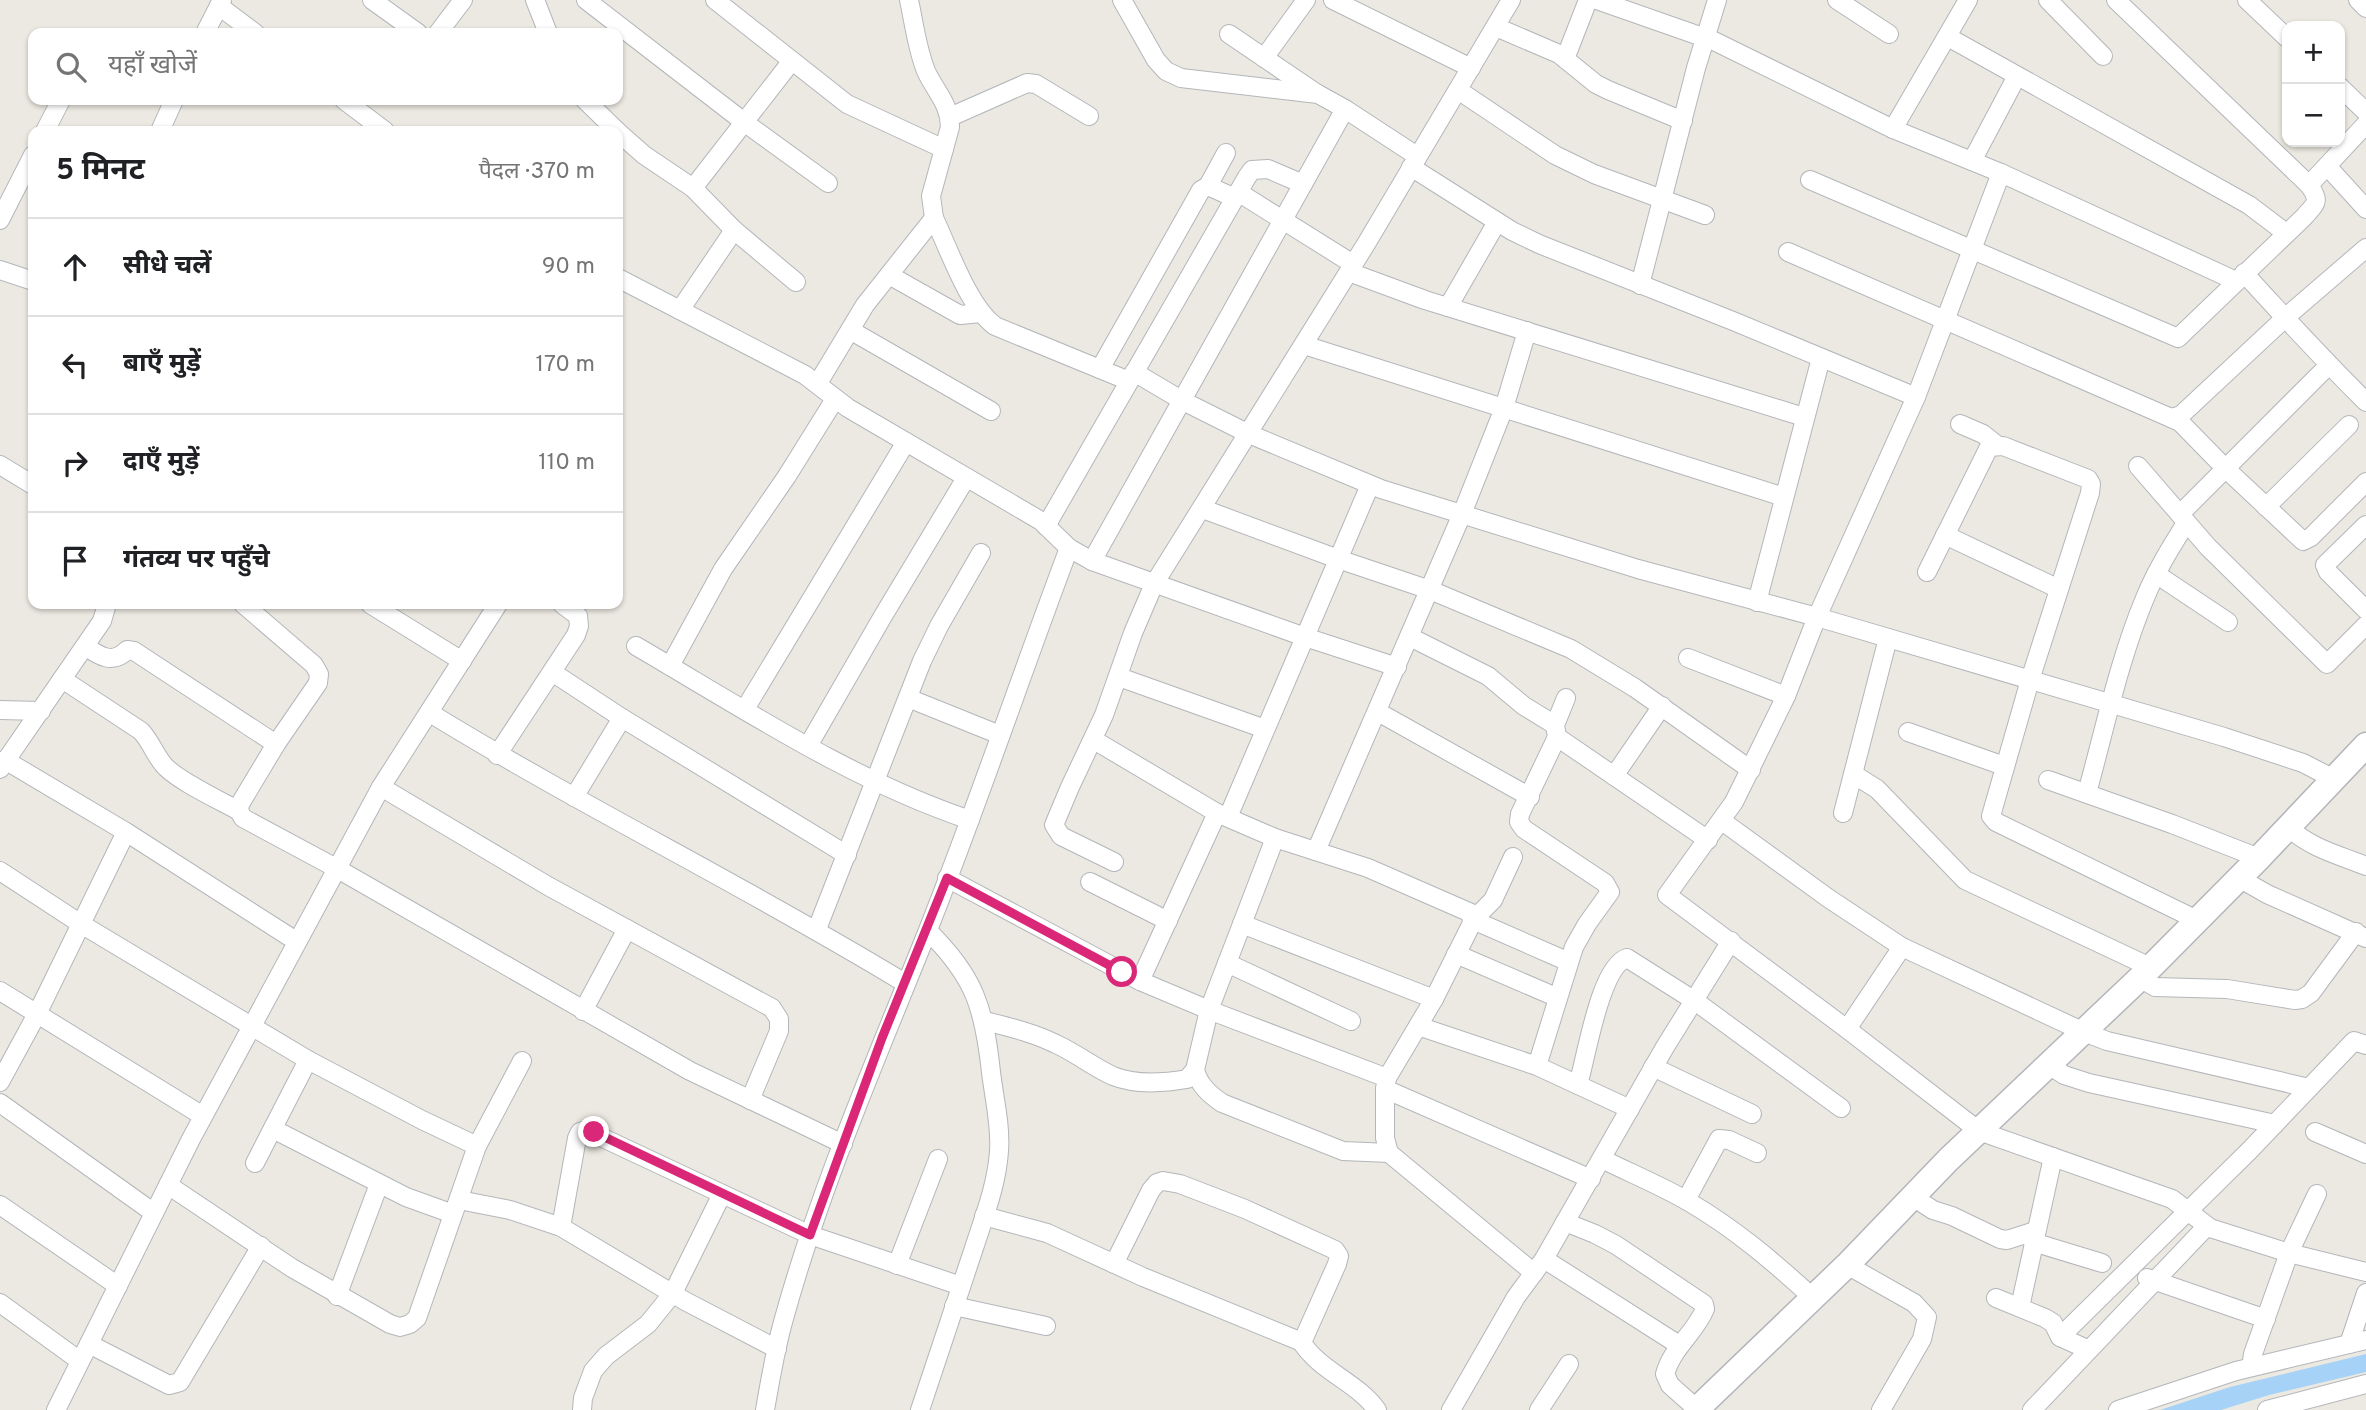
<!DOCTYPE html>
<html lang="hi">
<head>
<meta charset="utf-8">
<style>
  body { margin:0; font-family:Overpass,"Noto Sans Devanagari",sans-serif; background:#f6f6f6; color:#202124 }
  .controls { position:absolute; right:21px; top:21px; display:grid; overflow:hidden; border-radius:14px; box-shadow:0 2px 5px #0004 }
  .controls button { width:63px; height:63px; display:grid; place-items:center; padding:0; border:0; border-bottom:2px solid #e0e0e0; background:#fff; color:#202124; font:35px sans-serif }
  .stop { position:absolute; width:21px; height:21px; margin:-16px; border:5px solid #db2777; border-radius:50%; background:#fff }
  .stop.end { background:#db2777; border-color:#fff; box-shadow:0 2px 7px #0008 }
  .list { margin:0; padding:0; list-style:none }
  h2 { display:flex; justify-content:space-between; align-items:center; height:91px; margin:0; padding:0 28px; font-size:30px }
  h2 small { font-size:23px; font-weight:400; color:#757577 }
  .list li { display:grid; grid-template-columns:46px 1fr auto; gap:21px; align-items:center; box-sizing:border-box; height:98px; padding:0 28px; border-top:2px solid #e0e0e0 }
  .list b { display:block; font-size:26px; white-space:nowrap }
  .list em { font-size:23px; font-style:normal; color:#757577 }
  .icon { flex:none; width:38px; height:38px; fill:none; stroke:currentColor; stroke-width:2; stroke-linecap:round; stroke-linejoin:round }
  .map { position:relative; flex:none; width:2366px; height:1410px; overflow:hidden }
  .search { position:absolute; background:#fff; box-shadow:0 2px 5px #0004; left:28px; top:28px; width:595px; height:77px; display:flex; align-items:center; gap:18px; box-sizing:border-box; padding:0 24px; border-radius:14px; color:#757577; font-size:26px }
  .panel { position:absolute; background:#fff; box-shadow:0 2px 5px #0004; left:28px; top:126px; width:595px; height:483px; border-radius:14px }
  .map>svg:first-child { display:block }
  .water { fill:#a5d2f6 }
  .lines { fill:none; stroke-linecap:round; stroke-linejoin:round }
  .street-casing { stroke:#b3b6ba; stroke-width:20 }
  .secondary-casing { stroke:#b2b5ba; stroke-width:27 }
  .street { stroke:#fff; stroke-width:18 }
  .secondary { stroke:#fff; stroke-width:24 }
  .route { stroke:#db2777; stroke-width:9 }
</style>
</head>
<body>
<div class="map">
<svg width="2366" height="1410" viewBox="0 0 2366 1410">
  <rect width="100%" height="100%" fill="#ebe9e1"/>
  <path class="water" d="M 2366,1354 L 2366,1372 L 2269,1395 L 2221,1410 L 2160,1410 L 2230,1387 Z"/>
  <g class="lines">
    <g class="street-casing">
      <g id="street">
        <path d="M 372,0 L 418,33"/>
        <path d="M 535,0 L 548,33"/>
        <path d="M 586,0 L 744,122 L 828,183"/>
        <path d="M 715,0 L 847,104 L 944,149"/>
        <path d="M 909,0 C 914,23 917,49 926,71 C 935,91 950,104 950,127 L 931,196 L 934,218 C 949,249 968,306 995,326 L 1129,381"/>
        <path d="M 1122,0 L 1156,60 L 1166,71 L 1181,78 L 1318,94 L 1345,109"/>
        <path d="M 1333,0 L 1471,68"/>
        <path d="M 1597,0 L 1714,41 L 1893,129 L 2001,173 L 2236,281"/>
        <path d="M 1837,0 L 1889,34"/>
        <path d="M 2048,0 L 2103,56"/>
        <path d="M 2247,0 L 2287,38"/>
        <path d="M 2358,0 L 2366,8"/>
        <path d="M 219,6 L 255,33"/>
        <path d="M 1496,27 L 1559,54 L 1596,84 L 1608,90 L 1683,121"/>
        <path d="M 205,33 L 222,0"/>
        <path d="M 438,33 L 463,0"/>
        <path d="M 1229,34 L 1316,93"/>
        <path d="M 1948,37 L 2249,205 L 2286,233"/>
        <path d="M 1264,58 L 1306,0"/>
        <path d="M 1565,59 L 1588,0"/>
        <path d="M 791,62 L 693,188 L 734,230 L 796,282"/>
        <path d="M 2340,87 L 2366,112"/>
        <path d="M 1458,90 L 1555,155 L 1594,174 L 1705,215"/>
        <path d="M 344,100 L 385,131"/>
        <path d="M 585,100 L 617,131"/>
        <path d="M 950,117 L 1027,83 L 1036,84 L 1089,116"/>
        <path d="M 1893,129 L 1968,0"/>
        <path d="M 45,131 L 61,100"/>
        <path d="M 160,131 L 174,100"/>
        <path d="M 618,132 L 644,155 L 693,188"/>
        <path d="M 1972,161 L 2017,76"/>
        <path d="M 2327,166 L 2366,209"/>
        <path d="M 1411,167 L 1512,231 L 1539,244 L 1733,321 L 1916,397"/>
        <path d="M 2001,173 L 1916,397 L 1817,617 L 1786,696 L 1734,802 L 1667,895 L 1847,1029 L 1979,1131 L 2172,1199 L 2210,1228 L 2289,1253 L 2366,1272"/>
        <path d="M 1810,180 L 2178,338 L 2304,217 C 2316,203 2321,202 2309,185 L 2116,0"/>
        <path d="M 2309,185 L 2366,124"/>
        <path d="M 1208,186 L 1226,153"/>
        <path d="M 1238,192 L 1353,264"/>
        <path d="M 0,220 L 33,155"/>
        <path d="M 1788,252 L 2171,418 L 2181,415 L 2286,317 L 2366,248"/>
        <path d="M 0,270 L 33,281"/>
        <path d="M 1349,272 L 1425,300 L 1804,417"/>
        <path d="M 2244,273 C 2284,317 2324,360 2366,402"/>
        <path d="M 889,275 L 960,315 L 981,313"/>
        <path d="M 618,278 L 805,375 L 848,408 L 1041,521 L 1069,548 L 1092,561 L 1305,637 L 1397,667"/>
        <path d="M 1640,285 L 1696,68 L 1717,0"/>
        <path d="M 1448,307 L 1497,222"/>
        <path d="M 680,310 L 734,230"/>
        <path d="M 850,330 L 991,411"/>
        <path d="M 1304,345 L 1784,497"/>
        <path d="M 1100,369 L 1201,190 L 1208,186 L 1235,198"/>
        <path d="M 1134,372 L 1183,401 L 1249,434 L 1381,489 L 1638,569 L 1817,617 L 2224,737 L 2303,763 L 2334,779"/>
        <path d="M 818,383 L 865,305 L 934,218"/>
        <path d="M 2171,418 L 2180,422 L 2225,468 L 2303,541 L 2311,537 L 2366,482"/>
        <path d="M 1960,424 L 1983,434 L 1997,445"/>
        <path d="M 0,465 L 33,485"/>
        <path d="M 2138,466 L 2208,547 L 2327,664 L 2366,625"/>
        <path d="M 2266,507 L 2349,425"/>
        <path d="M 1203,509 L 1338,559 L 1430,590 L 1571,649 L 1635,688 L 1751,770"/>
        <path d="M 2180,514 L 2329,365"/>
        <path d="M 2366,525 L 2325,565 L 2328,572 L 2366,610"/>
        <path d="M 1046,526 L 1247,177 L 1252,170 L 1268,169 L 1303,184"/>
        <path d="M 1945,535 L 2059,589"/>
        <path d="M 1092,561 L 1345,109 L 1417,156"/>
        <path d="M 1927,572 L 1989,447 L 2003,446 L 2088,479 L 2091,484 L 2090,493 L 2030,680 L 1991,816 L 1996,822 L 2197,920"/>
        <path d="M 2156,574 L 2228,622"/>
        <path d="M 1757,602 L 1821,358"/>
        <path d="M 243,604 L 314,665 L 319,674 L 318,683 L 276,744 L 240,804 L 239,811 L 243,818 L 336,868 L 690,1071 L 843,1144"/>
        <path d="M 370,604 L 462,661"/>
        <path d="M 1410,637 L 1488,676 L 1524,706 L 1555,725"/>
        <path d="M 85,646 C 99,656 113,665 127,650 L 134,651 L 276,744"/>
        <path d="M 636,646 C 744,709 851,780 970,820"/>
        <path d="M 1688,658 L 1786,696"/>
        <path d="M 670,666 L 723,569 L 787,476 L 835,399"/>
        <path d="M 552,672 L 622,718 L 847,855"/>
        <path d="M 1119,677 L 1265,729"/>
        <path d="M 62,679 L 141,731 C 151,742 154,753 163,764 C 174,779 221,801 239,811"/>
        <path d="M 908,698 L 1000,735"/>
        <path d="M 745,709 L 906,442"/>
        <path d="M 0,710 L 41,711"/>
        <path d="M 1378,712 L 1530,797"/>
        <path d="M 430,713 C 585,808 749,888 905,983"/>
        <path d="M 1908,732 L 2004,766"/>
        <path d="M 1557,737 L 1708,840"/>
        <path d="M 1094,740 L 1217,813 L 1275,838 L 1368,868 L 1471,913 L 1472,923 L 1434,999 L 1387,1078 L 1385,1089 L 1591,1179"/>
        <path d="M 808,746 L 883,616 L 966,478"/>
        <path d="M 497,755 L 576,635 L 579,626 L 578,616 L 562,604"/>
        <path d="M 5,760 L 126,832 L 296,941"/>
        <path d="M 0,769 L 102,621 L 107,604"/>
        <path d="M 1853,774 L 1877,789 L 1965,880 L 2150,967"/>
        <path d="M 1614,776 L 1662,706"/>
        <path d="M 2048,780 L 2172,824 L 2259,858"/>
        <path d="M 381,787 L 548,886 L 772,1008 L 779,1019 L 779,1031 L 750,1100"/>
        <path d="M 2087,793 C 2105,728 2119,660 2145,598 C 2156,571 2171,547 2186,523"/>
        <path d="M 574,797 L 622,718"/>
        <path d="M 1843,813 L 1888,638"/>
        <path d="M 1228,817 L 1370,485"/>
        <path d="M 1722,821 L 1828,898 L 1902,947 L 2084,1032 L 2107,1041 L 2309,1088"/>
        <path d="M 2288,827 C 2310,848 2339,855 2366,866"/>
        <path d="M 1275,838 L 1209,1010 L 1195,1070 C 1199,1085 1209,1094 1222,1103 L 1343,1151 L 1389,1153"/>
        <path d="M 1316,851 L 1462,514 L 1504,408 L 1527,331"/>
        <path d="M 1513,857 L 1493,900 L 1473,920 L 1569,962"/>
        <path d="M 1114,862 L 1061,836 L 1054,825 L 1070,787 L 1104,715 L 1133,633 L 1154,584 L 1366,244 L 1511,0"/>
        <path d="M 0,871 L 81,924 L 308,1060 L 422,1120 L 477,1146"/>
        <path d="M 947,878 L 1140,981 L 1209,1010 L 1387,1078"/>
        <path d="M 2239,878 L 2267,894 L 2366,938"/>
        <path d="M 1090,882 L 1168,921"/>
        <path d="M 1242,924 L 1434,999"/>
        <path d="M 817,929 L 922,661 L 939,626 L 981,553"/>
        <path d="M 1456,954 L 1556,997"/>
        <path d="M 1227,963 L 1351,1021"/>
        <path d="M 2140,978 L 2155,987 L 2227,989 L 2295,1000 L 2302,999 L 2311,993 L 2356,932"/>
        <path d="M 1140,981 L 1217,813"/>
        <path d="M 0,991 L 203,1116"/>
        <path d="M 583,1011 L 627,929"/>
        <path d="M 985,1021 C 1009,1027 1034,1033 1056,1044 C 1076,1053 1093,1067 1113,1076 C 1135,1085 1164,1083 1187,1079 L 1195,1070"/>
        <path d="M 1418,1026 L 1537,1066 L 1630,1109"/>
        <path d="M 1847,1029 L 1902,947"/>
        <path d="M 2049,1065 L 2064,1075 L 2089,1083 L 2275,1124"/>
        <path d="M 1537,1066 L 1574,947 L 1587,924 L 1610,892 L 1605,883 L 1524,829 L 1519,822 L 1520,814 L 1557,737 L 1555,725 L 1566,698"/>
        <path d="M 1653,1067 L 1752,1114"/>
        <path d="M 0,1082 L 37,1014 L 126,832"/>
        <path d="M 1578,1085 C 1586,1059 1600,966 1627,958 L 1695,1001 L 1841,1108"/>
        <path d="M 1385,1089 L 1385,1138 L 1389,1153 L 1534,1273"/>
        <path d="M 0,1103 L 154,1213"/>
        <path d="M 273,1129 L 406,1197 L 453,1214"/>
        <path d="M 2315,1132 L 2366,1154"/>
        <path d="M 1602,1159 C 1630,1173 1662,1186 1689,1202 C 1735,1229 1774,1262 1813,1298"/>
        <path d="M 255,1163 L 308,1060"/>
        <path d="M 168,1185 L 292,1268 L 390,1324 L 400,1327 L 410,1324 L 417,1318 L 477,1146 L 522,1061"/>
        <path d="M 1913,1197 L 1933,1210 L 1952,1216 L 2000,1239 L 2007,1240 L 2035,1231"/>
        <path d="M 459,1200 L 510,1210 L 561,1227 L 685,1301 L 777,1349"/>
        <path d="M 1686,1200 L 1719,1139 L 1729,1140 L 1757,1153"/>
        <path d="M 0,1205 L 118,1286"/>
        <path d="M 984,1216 L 1047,1233 L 1143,1277 L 1297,1340 L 1304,1338 L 1337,1264 L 1339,1256 L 1335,1250 L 1245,1209 L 1180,1184 L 1163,1181 L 1157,1183 L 1151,1190 L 1114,1264"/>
        <path d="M 1565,1222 L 1595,1234 L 1616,1245 L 1704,1304 L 1705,1309 C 1695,1333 1672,1348 1665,1374 L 1670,1385 L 1697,1409"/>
        <path d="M 561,1227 L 577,1138 L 580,1132 L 586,1130 L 810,1235 L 961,1286"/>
        <path d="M 2033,1242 L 2102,1263"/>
        <path d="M 1544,1259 L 1679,1345"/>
        <path d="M 897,1265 L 938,1159"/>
        <path d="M 1847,1265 L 1914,1303 L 1927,1317 L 1922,1339 L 1881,1410"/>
        <path d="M 2147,1278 L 2266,1319"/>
        <path d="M 337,1296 L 379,1184"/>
        <path d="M 1996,1298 L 2045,1318 L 2053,1323 L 2060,1337 L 2087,1349"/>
        <path d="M 0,1303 L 80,1361"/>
        <path d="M 954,1306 L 1046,1326"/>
        <path d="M 2020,1307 L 2053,1157"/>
        <path d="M 2060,1337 L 2249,1151 L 2354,1041 L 2366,1045"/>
        <path d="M 1300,1340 C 1320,1372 1356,1381 1377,1410"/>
        <path d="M 89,1344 L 169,1385 L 180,1382 L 261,1246"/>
        <path d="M 2349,1344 L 2366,1293"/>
        <path d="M 2251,1367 L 2253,1354 L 2289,1253 L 2317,1194"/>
        <path d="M 56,1410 L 191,1139 L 381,787 L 498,604"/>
        <path d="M 582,1410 L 583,1398 L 593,1371 L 606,1356 L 648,1324 L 673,1293 L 722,1194"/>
        <path d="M 765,1410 C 770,1381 775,1351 783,1322 C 820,1187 876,1060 928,930 C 978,804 1021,675 1069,548"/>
        <path d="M 920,1410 C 938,1356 956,1302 974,1248 C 984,1217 997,1184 999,1151 C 1001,1125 994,1098 991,1072 C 984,1008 975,977 928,931"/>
        <path d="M 1451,1410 L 1516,1297 L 1544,1259 L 1665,1047 L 1731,941"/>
        <path d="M 1539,1410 L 1569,1364"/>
        <path d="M 2032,1410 L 2207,1226"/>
        <path d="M 2118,1410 L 2236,1371 L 2366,1340"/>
        <path d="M 2267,1410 L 2366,1384"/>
      </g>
    </g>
    <g class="secondary-casing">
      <path id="secondary" d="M 1696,1410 L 1847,1265 L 1948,1160 L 2140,978 L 2259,858 L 2366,745"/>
    </g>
    <use href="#street" class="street"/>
    <use href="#secondary" class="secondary"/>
  </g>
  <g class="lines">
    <path class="route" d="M 594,1132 L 810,1235 L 882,1038 L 947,878 L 1122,972"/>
  </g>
</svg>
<div class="controls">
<button>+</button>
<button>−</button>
</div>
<div class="stop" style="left:1122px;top:972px"></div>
<div class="stop end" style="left:594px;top:1132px"></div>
<div class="search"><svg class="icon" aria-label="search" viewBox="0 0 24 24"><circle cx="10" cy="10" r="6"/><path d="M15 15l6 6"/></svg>यहाँ खोजें</div>
<section class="panel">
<h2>5 मिनट<small>पैदल · 370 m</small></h2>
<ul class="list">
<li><svg class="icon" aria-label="ahead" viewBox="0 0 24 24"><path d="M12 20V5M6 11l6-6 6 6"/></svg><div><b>सीधे चलें</b></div><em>90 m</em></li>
<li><svg class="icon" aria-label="left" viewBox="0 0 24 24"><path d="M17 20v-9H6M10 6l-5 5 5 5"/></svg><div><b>बाएँ मुड़ें</b></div><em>170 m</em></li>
<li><svg class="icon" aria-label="right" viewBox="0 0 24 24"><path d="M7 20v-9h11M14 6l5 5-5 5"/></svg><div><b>दाएँ मुड़ें</b></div><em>110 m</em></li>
<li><svg class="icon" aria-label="arrive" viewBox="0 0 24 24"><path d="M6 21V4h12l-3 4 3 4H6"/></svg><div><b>गंतव्य पर पहुँचे</b></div></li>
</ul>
</section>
</div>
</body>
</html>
